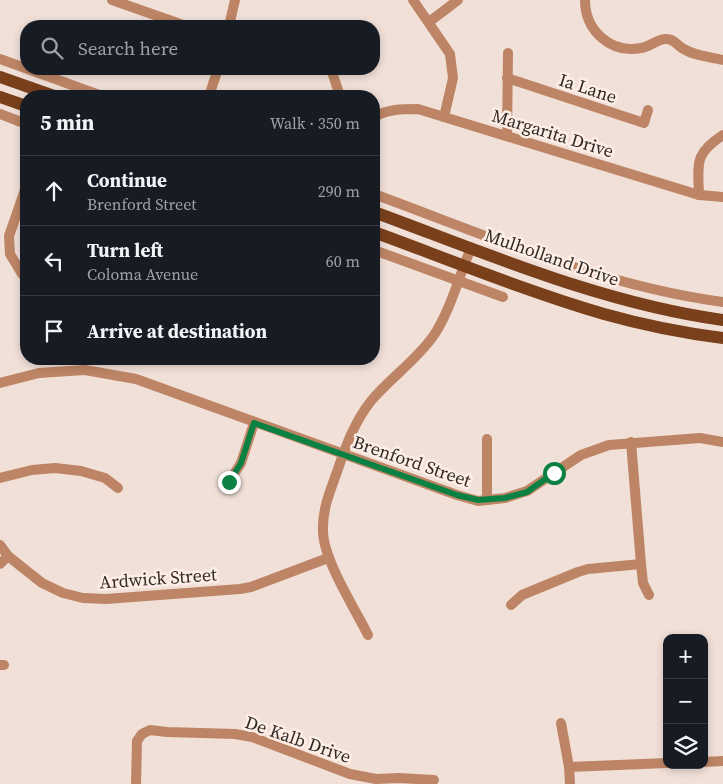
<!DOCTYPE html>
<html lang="en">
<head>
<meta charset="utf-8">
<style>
  body { margin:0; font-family:"Source Serif 4",serif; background:#20242c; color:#f1f3f6 }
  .controls { position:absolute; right:15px; bottom:15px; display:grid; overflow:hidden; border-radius:10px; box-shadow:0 2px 8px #0003 }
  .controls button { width:45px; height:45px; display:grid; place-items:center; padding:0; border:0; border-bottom:1px solid #363941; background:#171b24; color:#f1f3f6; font:25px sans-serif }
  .stop { position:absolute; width:15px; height:15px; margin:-11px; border:4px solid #0b8043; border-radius:50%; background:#fff }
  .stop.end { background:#0b8043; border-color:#fff; box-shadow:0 1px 5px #0008 }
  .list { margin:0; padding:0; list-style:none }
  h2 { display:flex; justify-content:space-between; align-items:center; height:65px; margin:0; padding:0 20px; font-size:21px }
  h2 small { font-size:16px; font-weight:400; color:#9ea1a6 }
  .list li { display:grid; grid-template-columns:32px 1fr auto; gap:15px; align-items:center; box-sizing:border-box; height:70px; padding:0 20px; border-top:1px solid #363941 }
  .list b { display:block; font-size:19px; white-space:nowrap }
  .list p { margin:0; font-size:16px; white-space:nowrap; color:#9ea1a6 }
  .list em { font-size:16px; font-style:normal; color:#9ea1a6 }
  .icon { flex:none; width:28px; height:28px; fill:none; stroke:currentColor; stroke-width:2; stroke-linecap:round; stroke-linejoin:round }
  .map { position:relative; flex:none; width:723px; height:784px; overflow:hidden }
  .search { position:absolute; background:#171b24; box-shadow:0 2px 8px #0003; left:20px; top:20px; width:360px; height:55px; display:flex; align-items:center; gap:12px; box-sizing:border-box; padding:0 18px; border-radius:20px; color:#9ea1a6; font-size:19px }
  .panel { position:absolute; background:#171b24; box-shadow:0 2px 8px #0003; left:20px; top:90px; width:360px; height:275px; border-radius:20px }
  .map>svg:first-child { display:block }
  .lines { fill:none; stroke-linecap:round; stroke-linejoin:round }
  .minor { stroke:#bd8565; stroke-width:10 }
  .major { stroke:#7a401b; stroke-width:12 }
  .route { stroke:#0b8043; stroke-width:6 }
  .labels { text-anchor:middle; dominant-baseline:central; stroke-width:5; stroke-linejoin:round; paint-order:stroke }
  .street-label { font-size:18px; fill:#302a27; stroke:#feeee6 }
</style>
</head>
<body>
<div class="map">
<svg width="723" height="784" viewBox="0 0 723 784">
  <rect width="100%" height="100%" fill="#f1e0d8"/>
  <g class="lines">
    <g class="minor">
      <path d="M 112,0 L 186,26"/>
      <path d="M 413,0 L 450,54 L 453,78 L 444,117"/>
      <path d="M 585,0 C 585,30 610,54 641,48 C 650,47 657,39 666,39 C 674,39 676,44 682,48 C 694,56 710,57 723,60"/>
      <path d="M 429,22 L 458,0"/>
      <path d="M 229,26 L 235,0"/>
      <path d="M 0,59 L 102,96"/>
      <path d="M 331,69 L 340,96"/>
      <path d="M 507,78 L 644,123 L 648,110"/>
      <path d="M 209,96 L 218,69"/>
      <path d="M 0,114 L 26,124"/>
      <path d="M 374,117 C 388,109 402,109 418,109 L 699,195 L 723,197"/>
      <path d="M 507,136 L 508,53"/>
      <path d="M 374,194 C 488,236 602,286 723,302"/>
      <path d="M 699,195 C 698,163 694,154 723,135"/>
      <path d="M 374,250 L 503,297"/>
      <path d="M 22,274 L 10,254 L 9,236 L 26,187"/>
      <path d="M 0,383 L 39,373 L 85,370 L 136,379 L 457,495 L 478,501 L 505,498 L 527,491 L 581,455 L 609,445 L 700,438 L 723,442"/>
      <path d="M 487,439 L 487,500"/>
      <path d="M 631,442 L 641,564 L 643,583 L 649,595"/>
      <path d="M 0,478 L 32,470 L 55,468 L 81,471 L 105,478 L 118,488"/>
      <path d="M 229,482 L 241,463 L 254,423"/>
      <path d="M 0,545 L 8,556"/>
      <path d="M 0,564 L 8,556 L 42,583 L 63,593 L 83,598 L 106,599 L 240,589 L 251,587 L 328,558"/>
      <path d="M 511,605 L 522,595 L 578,572 L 588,569 L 641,564"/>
      <path d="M 368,635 C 355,609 323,559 323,531 C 322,509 331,489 338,469 C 346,445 355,421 371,401 C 390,378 417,360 434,335 C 451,309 459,276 471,248"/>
      <path d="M 0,665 L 4,665"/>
      <path d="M 561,723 L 569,767 L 570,784"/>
      <path d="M 704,762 L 723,761"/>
      <path d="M 569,767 L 667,763"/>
      <path d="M 136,784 L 137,741 L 142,734 L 150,730 L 167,732 L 235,734 L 252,737 L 350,774 L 376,779 L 399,778 L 434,780"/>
    </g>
    <g class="major">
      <path d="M 0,77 L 54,96"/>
      <path d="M 0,97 L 26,106"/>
      <path d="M 374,212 C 488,254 601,303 723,320"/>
      <path d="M 374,232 C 450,260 526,291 604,314 C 643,325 683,333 723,338"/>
    </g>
  </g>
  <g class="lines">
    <path class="route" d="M 229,482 L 241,463 L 254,423 L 457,495 L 478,500 L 505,498 L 527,492 L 554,473"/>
  </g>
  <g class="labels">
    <g class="street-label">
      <text transform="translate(588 88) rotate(18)">Ia Lane</text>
      <text transform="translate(553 133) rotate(17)">Margarita Drive</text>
      <text transform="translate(552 257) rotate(19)">Mulholland Drive</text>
      <text transform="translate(412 461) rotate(19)">Brenford Street</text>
      <text transform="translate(158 578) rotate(-4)">Ardwick Street</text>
      <text transform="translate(298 739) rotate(19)">De Kalb Drive</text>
    </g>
  </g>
</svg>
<div class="controls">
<button>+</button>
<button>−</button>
<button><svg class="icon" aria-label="layers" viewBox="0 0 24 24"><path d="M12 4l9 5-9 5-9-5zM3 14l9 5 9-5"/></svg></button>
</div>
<div class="stop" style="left:554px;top:473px"></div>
<div class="stop end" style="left:229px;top:482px"></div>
<div class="search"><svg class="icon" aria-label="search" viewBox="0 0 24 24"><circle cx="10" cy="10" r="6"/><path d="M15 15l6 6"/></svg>Search here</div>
<section class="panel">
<h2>5 min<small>Walk · 350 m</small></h2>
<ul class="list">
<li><svg class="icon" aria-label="ahead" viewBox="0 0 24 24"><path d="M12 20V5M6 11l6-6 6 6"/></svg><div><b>Continue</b><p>Brenford Street</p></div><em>290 m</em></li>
<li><svg class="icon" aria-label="left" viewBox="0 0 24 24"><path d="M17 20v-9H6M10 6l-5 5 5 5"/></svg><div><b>Turn left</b><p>Coloma Avenue</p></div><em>60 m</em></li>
<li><svg class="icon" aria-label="arrive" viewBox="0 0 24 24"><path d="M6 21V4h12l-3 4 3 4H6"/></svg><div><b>Arrive at destination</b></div></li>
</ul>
</section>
</div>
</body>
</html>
